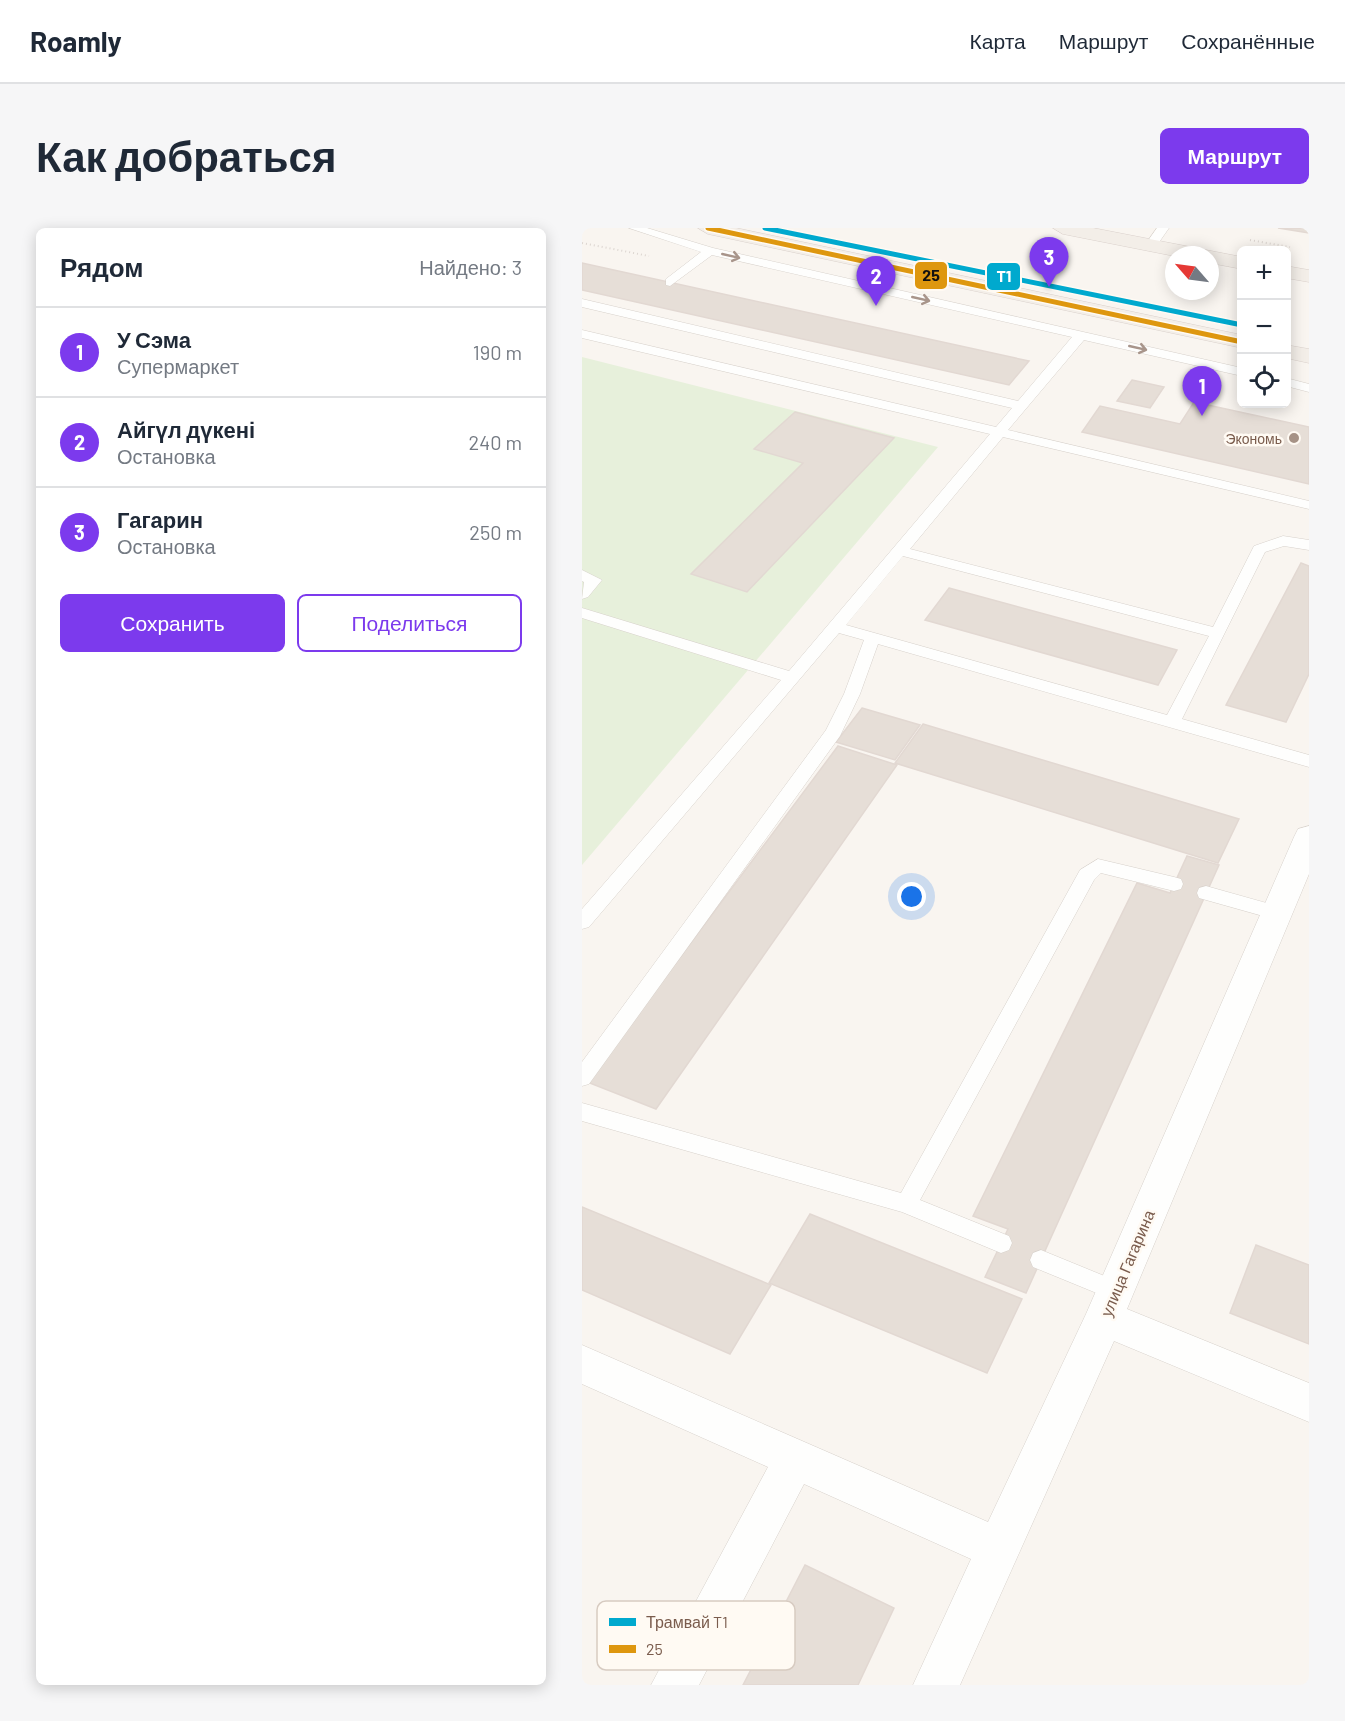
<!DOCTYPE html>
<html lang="ru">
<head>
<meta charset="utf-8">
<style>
  body { margin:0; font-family:Barlow,sans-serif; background:#f6f6f7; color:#1f2937 }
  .controls { position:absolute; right:18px; top:18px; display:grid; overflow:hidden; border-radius:9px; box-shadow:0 3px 15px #0003 }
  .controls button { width:54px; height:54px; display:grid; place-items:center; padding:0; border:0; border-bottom:2px solid #e0e1e3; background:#fff; color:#1f2937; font:30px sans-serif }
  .compass { position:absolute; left:583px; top:18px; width:54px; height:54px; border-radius:50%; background:#fff; box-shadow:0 3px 15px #0003; rotate:298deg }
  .you { position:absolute; left:330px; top:669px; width:21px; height:21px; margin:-15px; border:4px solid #fff; border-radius:50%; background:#1a73e8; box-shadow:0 0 0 9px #1a73e833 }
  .badge { display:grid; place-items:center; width:39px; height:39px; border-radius:50%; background:#7c3aed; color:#fff; font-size:20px; font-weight:700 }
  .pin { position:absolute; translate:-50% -50px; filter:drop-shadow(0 2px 3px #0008) }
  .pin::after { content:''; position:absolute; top:32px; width:21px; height:18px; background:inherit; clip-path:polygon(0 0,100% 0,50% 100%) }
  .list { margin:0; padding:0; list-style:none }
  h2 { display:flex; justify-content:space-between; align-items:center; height:78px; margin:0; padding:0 24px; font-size:26px }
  h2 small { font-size:20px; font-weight:400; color:#747a83 }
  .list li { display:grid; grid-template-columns:39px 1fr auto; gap:18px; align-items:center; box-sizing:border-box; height:90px; padding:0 24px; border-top:2px solid #e0e1e3 }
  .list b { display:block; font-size:22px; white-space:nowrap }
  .list p { margin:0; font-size:20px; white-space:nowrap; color:#747a83 }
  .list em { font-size:20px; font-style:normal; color:#747a83 }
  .actions { display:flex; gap:12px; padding:18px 24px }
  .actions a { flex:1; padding:14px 0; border:2px solid #7c3aed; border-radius:9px; text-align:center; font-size:21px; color:#7c3aed }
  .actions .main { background:#7c3aed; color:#fff }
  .icon { flex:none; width:33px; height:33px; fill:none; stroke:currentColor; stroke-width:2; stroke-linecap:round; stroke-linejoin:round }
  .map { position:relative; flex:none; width:727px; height:1457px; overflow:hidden; border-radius:9px }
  header { display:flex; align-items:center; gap:36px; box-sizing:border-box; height:84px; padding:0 30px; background:#fff; border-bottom:2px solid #e0e1e3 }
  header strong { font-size:28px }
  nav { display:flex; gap:33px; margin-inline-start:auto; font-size:21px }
  .intro { display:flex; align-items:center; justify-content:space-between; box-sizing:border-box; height:144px; padding:0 36px }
  h1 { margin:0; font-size:42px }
  .button { padding:15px 27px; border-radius:9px; background:#7c3aed; color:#fff; font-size:21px; font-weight:700 }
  main { display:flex; gap:36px; padding:0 36px }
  aside { flex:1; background:#fff; border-radius:9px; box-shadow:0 3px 15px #0003 }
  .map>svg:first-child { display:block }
  .green { fill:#e7f0db }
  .building { fill:#e6ded7; stroke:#e2d8d2; stroke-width:1.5 }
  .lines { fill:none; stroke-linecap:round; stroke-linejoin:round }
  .lane-casing { stroke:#d7d1cb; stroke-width:1 }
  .street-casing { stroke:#d7d1cb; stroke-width:1 }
  .primary-casing { stroke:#dad1cc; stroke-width:1 }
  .path { stroke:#dcd5d0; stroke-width:2; stroke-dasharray:1 3; stroke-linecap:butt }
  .lane { fill:#fefefd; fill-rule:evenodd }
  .street { fill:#fefefd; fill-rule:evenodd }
  .primary { fill:#f3eee8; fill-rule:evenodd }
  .bus-1-casing { stroke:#fffaf3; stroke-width:8 }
  .bus-1 { stroke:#de970f; stroke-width:5 }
  .tram-1-casing { stroke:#fffaf3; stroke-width:8 }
  .tram-1 { stroke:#00a9ce; stroke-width:5 }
  .oneway { stroke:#a8958b }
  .poi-dot { fill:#a69286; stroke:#fffaf3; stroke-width:2 }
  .labels { text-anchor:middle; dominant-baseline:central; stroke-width:5; stroke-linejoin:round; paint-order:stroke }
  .far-poi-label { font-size:14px; fill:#7a5c4d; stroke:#fffaf3; text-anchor:end }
  .street-label { font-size:16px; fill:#7a5c4d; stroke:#fffaf3 }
  .key { fill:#fffaf3; stroke:#d7cbc1; stroke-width:1.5 }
  .key-label { font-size:16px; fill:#7a5c4d }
  .line-badge { stroke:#fffaf3; stroke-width:2 }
  .badge-label { font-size:16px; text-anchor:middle; font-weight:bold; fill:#fff }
  .pale-badge-label { font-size:16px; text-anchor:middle; font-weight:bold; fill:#111 }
</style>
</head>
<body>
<header>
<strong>Roamly</strong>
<nav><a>Карта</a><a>Маршрут</a><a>Сохранённые</a></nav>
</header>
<div class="intro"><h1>Как добраться</h1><a class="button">Маршрут</a></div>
<main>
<aside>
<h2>Рядом<small>Найдено: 3</small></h2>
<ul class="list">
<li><span class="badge">1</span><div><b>У Сэма</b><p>Супермаркет</p></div><em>190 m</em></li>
<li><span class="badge">2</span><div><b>Айгүл дүкені</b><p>Остановка</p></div><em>240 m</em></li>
<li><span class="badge">3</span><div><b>Гагарин</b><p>Остановка</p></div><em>250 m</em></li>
</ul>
<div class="actions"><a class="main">Сохранить</a><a>Поделиться</a></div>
</aside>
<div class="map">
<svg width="727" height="1457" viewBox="0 0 727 1457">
  <rect width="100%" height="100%" fill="#f9f5f0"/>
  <path class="green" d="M 0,129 L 356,219 L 0,637 Z"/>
  <g class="building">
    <path d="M 696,0 L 727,0 L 727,5 Z"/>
    <path d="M 0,35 L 447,133 L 427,157 L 0,62 Z"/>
    <path d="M 550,152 L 582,159 L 568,180 L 535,173 Z"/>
    <path d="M 612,174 L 727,199 L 727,256 L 500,204 L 518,178 L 598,196 Z"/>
    <path d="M 213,184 L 312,210 L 165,364 L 109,346 L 221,235 L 172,221 Z"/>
    <path d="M 719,335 L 727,338 L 727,446 L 704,494 L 644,477 Z"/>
    <path d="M 367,360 L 595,422 L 576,457 L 343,392 Z"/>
    <path d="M 280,480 L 338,497 L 313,532 L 254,514 Z"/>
    <path d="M 341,496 L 657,591 L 636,635 L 313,535 Z"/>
    <path d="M 256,518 L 315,537 L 74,881 L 5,854 Z"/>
    <path d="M 605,628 L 637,637 L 444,1065 L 403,1049 L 426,1001 L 391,988 L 555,655 L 588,665 Z"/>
    <path d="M 0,979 L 189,1057 L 148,1126 L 0,1062 Z"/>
    <path d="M 228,986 L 440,1071 L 405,1145 L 187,1055 Z"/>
    <path d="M 674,1017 L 727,1037 L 727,1116 L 648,1085 Z"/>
    <path d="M 223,1337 L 312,1380 L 276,1457 L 161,1457 Z"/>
  </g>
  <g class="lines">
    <g class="lane-casing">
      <g id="lane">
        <path d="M 47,0 L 65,0 L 131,20 L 660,140 L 660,148 L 502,112 L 426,202 L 727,273 L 727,281 L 421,209 L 328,321 L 631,399 L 672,318 L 701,308 L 727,312 L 727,322 L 702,318 L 683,324 L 600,491 L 727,527 L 727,539 L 296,416 L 278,466 L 258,508 L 7,856 L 0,858 L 0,834 L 244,502 L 262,466 L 282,412 L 257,405 L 7,699 L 0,701 L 0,681 L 199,452 L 0,390 L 0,380 L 207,443 L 408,206 L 0,110 L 0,102 L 414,199 L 430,180 L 0,79 L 0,71 L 436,173 L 490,109 L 130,27 L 88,58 L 84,57 L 84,51 L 119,24 ZM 321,328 L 627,408 L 585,487 L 264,397 Z"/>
        <path d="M 575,0 L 587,0 L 573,20 L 565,20 L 563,17 Z"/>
        <path d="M 704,150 L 727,156 L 727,164 L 704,158 Z"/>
        <path d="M 0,342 L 20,352 L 6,369 L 0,371 L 2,354 L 0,353 Z"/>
        <path d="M 516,631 L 592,649 L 599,651 L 601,656 L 599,661 L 592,663 L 519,645 L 512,652 L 338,972 L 427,1008 L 430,1015 L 427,1022 L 419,1025 L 320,984 L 0,893 L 0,875 L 319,965 L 498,642 Z"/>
        <path d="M 624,658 L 702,680 L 705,685 L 702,690 L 695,692 L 617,670 L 615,665 L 617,660 Z"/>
        <path d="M 459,1022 L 542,1056 L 546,1063 L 542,1070 L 534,1073 L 451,1039 L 448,1032 L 451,1025 Z"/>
      </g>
    </g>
    <g class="street-casing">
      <path id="street" d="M 727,598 L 727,646 L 545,1081 L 727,1155 L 727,1194 L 532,1113 L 378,1457 L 331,1457 L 389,1331 L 222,1256 L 117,1457 L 69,1457 L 186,1239 L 0,1156 L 0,1117 L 406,1294 L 504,1086 L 712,609 L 716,601 Z"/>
    </g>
    <g class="primary-casing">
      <g id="primary">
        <path d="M 116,0 L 154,0 L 660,107 L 660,120 L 126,6 Z"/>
        <path d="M 471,0 L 511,0 L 660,29 L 660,41 L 628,35 L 628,27 L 592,28 L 481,6 Z"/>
        <path d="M 704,38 L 727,42 L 727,54 L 704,50 Z"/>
        <path d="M 704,117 L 727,121 L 727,135 L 704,130 Z"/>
      </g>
    </g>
    <g class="path">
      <path d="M 668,12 L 708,19"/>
      <path d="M 0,15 L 67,28"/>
    </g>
    <use href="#lane" class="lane"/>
    <use href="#street" class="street"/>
    <use href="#primary" class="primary"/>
    <g class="bus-1-casing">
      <path id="bus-1" d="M 126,0 L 660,114"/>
    </g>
    <use href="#bus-1" class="bus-1"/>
    <g class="tram-1-casing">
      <path id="tram-1" d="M 183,0 L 660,97"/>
    </g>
    <use href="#tram-1" class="tram-1"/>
  </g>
  <defs><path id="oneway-shaft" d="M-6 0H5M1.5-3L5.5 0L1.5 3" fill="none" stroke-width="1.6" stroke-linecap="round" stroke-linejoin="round" transform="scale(1.5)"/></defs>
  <g class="oneway">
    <use href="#oneway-shaft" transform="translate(149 28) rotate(13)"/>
    <use href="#oneway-shaft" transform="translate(339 71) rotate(13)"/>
    <use href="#oneway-shaft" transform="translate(556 120) rotate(13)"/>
  </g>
  <circle class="poi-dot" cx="712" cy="210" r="6"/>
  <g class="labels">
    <g class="far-poi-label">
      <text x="700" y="210">Экономь</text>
    </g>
    <g class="street-label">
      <text transform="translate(545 1035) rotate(-67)">улица Гагарина</text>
    </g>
  </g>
  <rect x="15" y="1373" width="198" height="69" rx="9" class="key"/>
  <rect x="27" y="1390" width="27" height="8" fill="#00a9ce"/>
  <rect x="27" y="1417" width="27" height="8" fill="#de970f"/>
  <g class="key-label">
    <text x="64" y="1400">Трамвай T1</text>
    <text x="64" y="1427">25</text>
  </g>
  <g class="line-badge">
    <rect x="332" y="33" width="34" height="29" rx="6" fill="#de970f"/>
    <rect x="404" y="34" width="35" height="29" rx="6" fill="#00a9ce"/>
  </g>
  <g class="badge-label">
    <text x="422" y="54">T1</text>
  </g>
  <g class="pale-badge-label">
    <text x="349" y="53">25</text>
  </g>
</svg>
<div class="controls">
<button>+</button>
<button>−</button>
<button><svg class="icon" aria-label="locate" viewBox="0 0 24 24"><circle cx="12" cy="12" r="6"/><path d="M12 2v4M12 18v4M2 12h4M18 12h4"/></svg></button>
</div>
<svg class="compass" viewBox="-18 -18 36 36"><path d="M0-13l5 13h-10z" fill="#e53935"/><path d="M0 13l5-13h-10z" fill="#747a83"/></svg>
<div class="you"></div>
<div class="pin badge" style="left:620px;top:188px">1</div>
<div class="pin badge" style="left:294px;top:78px">2</div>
<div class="pin badge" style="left:467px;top:59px">3</div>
</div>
</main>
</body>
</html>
